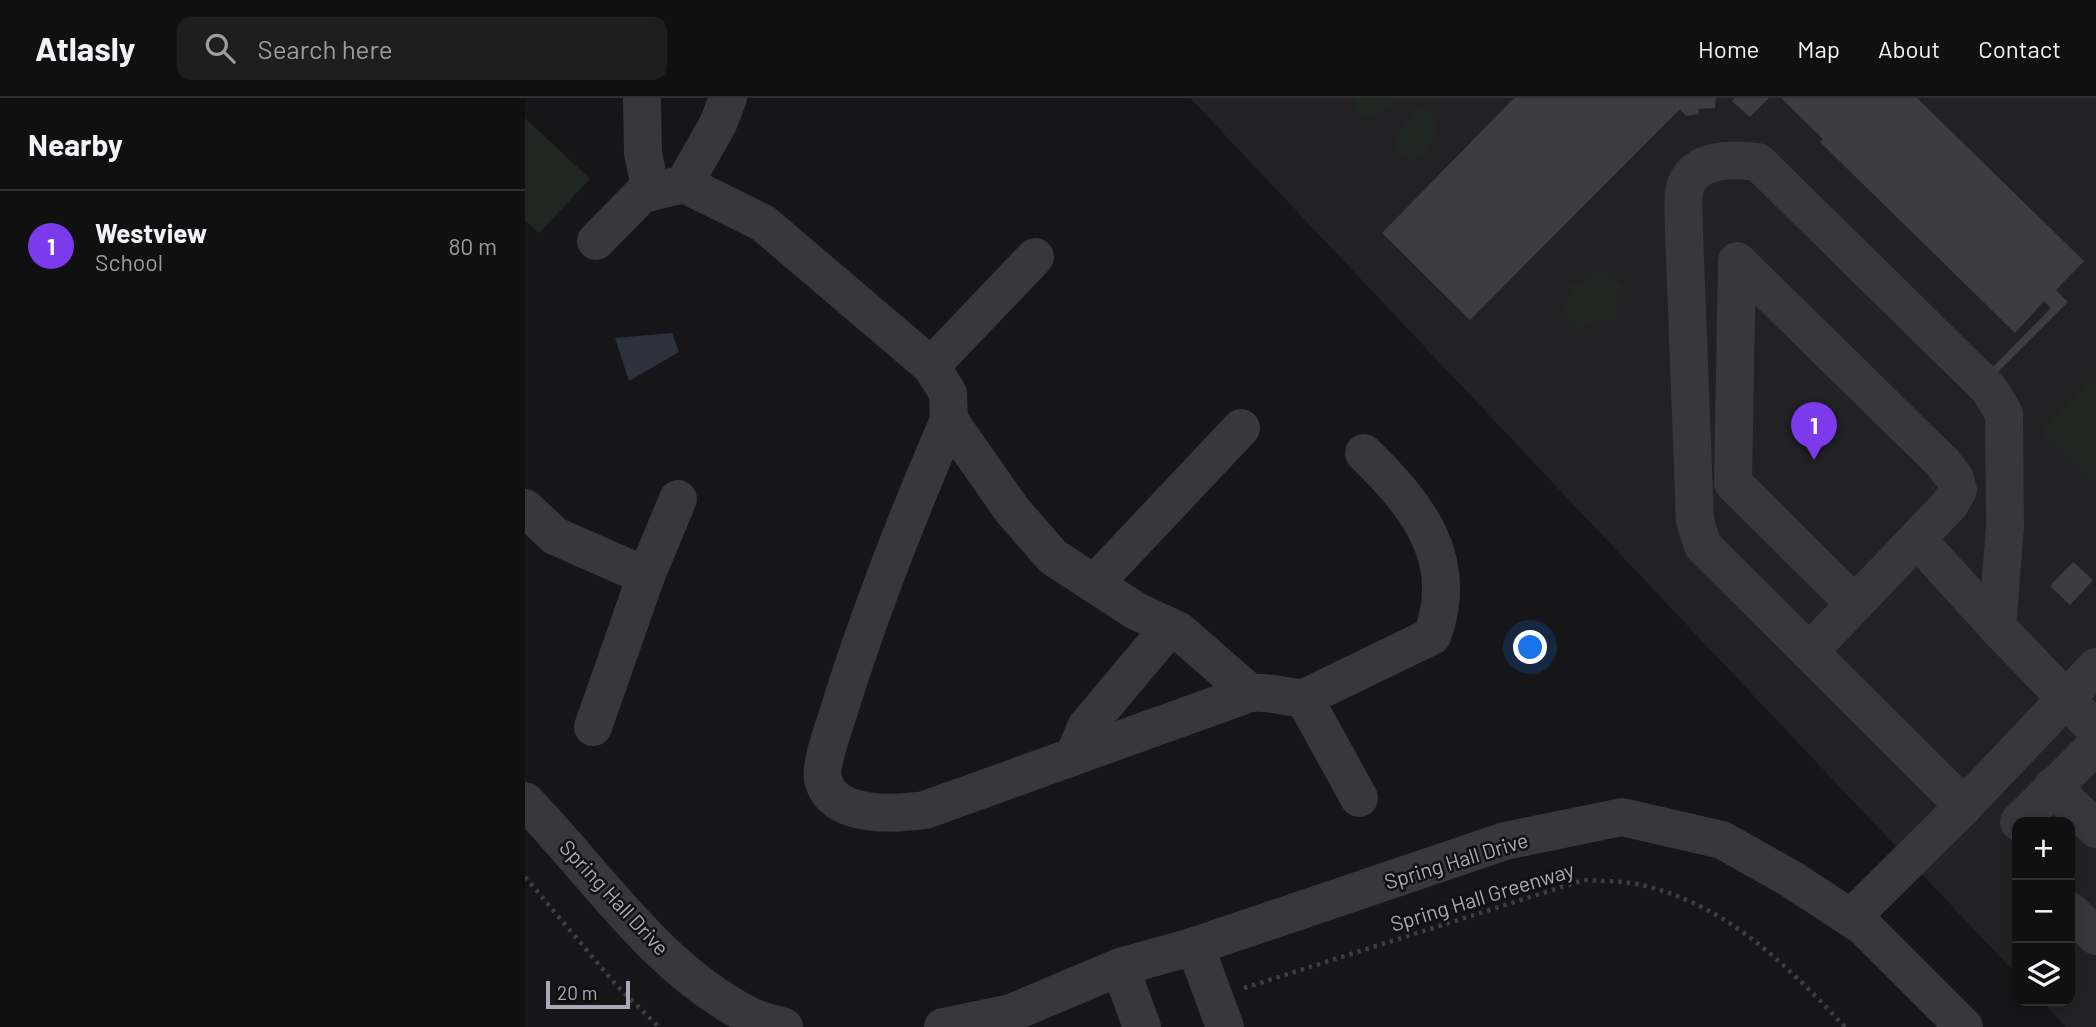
<!DOCTYPE html>
<html lang="en">
<head>
<meta charset="utf-8">
<style>
  body { margin:0; font-family:Barlow,sans-serif; background:#1e1e1f; color:#f1f3f6 }
  .controls { position:absolute; right:21px; bottom:21px; display:grid; overflow:hidden; border-radius:14px; box-shadow:0 4px 18px #0003 }
  .controls button { width:63px; height:63px; display:grid; place-items:center; padding:0; border:0; border-bottom:2px solid #303031; background:#101011; color:#f1f3f6; font:35px sans-serif }
  .scale { position:absolute; left:21px; bottom:18px; width:84px; box-sizing:border-box; padding-left:7px; border:4px solid #a8a9b7; border-top:0; font-size:19px; line-height:24px; white-space:nowrap; color:#a8a9b7; -webkit-text-stroke:5px #111012; paint-order:stroke }
  .you { position:absolute; left:1006px; top:550px; width:24px; height:24px; margin:-18px; border:5px solid #fff; border-radius:50%; background:#1a73e8; box-shadow:0 0 0 10px #1a73e833 }
  .badge { display:grid; place-items:center; width:46px; height:46px; border-radius:50%; background:#7c3aed; color:#fff; font-size:23px; font-weight:700 }
  .pin { position:absolute; translate:-50% -58px; filter:drop-shadow(0 2px 4px #0008) }
  .pin::after { content:''; position:absolute; top:37px; width:24px; height:21px; background:inherit; clip-path:polygon(0 0,100% 0,50% 100%) }
  .list { margin:0; padding:0; list-style:none }
  h2 { display:flex; justify-content:space-between; align-items:center; height:91px; margin:0; padding:0 28px; font-size:30px }
  h2 small { font-size:23px; font-weight:400; color:#9c9d9f }
  .list li { display:grid; grid-template-columns:46px 1fr auto; gap:21px; align-items:center; box-sizing:border-box; height:112px; padding:0 28px; border-top:2px solid #303031 }
  .list b { display:block; font-size:26px; white-space:nowrap }
  .list p { margin:0; font-size:23px; white-space:nowrap; color:#9c9d9f }
  .list em { font-size:23px; font-style:normal; color:#9c9d9f }
  .icon { flex:none; width:38px; height:38px; fill:none; stroke:currentColor; stroke-width:2; stroke-linecap:round; stroke-linejoin:round }
  .map { position:relative; flex:none; width:1571px; height:929px; overflow:hidden }
  header { display:flex; align-items:center; gap:42px; box-sizing:border-box; height:98px; padding:0 35px; background:#101011; border-bottom:2px solid #303031 }
  header strong { font-size:33px }
  nav { display:flex; gap:38px; margin-inline-start:auto; font-size:24px }
  .search { width:490px; height:63px; background:#1e1e1f; display:flex; align-items:center; gap:18px; box-sizing:border-box; padding:0 24px; border-radius:14px; color:#9c9d9f; font-size:26px }
  main { display:flex }
  aside { flex:1; background:#101011 }
  .map>svg:first-child { display:block }
  .built { fill:#222124 }
  .green { fill:#202722 }
  .water { fill:#2c313b }
  .building { fill:#3d3d41 }
  .lines { fill:none; stroke-linecap:round; stroke-linejoin:round }
  .path { stroke:#3d3d43; stroke-width:4.5; stroke-dasharray:3.5 5; stroke-linecap:butt }
  .minor { stroke:#37373c; stroke-width:38 }
  .labels { text-anchor:middle; dominant-baseline:central; stroke-width:5; stroke-linejoin:round; paint-order:stroke }
  .street-label { font-size:21px; fill:#a8a9b7; stroke:#111012 }
</style>
</head>
<body>
<header>
<strong>Atlasly</strong>
<div class="search"><svg class="icon" aria-label="search" viewBox="0 0 24 24"><circle cx="10" cy="10" r="6"/><path d="M15 15l6 6"/></svg>Search here</div>
<nav><a>Home</a><a>Map</a><a>About</a><a>Contact</a></nav>
</header>
<main>
<aside>
<h2>Nearby<small></small></h2>
<ul class="list">
<li><span class="badge">1</span><div><b>Westview</b><p>School</p></div><em>80 m</em></li>
</ul>
</aside>
<div class="map">
<svg width="1571" height="929" viewBox="0 0 1571 929">
  <rect width="100%" height="100%" fill="#161517"/>
  <path class="built" d="M 665,0 L 1571,0 L 1571,929 L 1541,929 L 1516,903 L 1545,903 L 1545,724 L 1492,724 L 1492,877 Z"/>
  <g class="green">
    <path d="M 829,0 L 876,0 L 852,19 L 841,20 L 832,14 Z"/>
    <path d="M 893,10 L 901,10 L 911,25 L 913,36 L 902,53 L 887,64 L 869,49 L 870,40 Z"/>
    <path d="M 0,20 L 65,81 L 14,135 L 0,122 Z"/>
    <path d="M 1072,170 L 1076,170 L 1098,189 L 1099,194 L 1089,205 L 1094,216 L 1085,227 L 1076,220 L 1055,233 L 1035,211 L 1047,197 L 1043,192 L 1048,185 L 1058,187 Z"/>
    <path d="M 1571,275 L 1571,387 L 1515,333 Z"/>
  </g>
  <path class="water" d="M 147,235 L 154,254 L 104,283 L 90,240 Z"/>
  <g class="building">
    <path d="M 989,0 L 1191,0 L 1190,10 L 1173,11 L 1174,16 L 1161,18 L 1155,11 L 945,222 L 857,135 Z"/>
    <path d="M 1210,0 L 1244,0 L 1225,19 L 1207,3 Z"/>
    <path d="M 1256,0 L 1392,0 L 1559,163 L 1531,192 L 1543,204 L 1473,274 L 1468,269 L 1526,210 L 1519,203 L 1490,235 L 1295,44 L 1298,41 Z"/>
    <path d="M 1548,464 L 1568,482 L 1545,507 L 1525,488 Z"/>
  </g>
  <g class="lines">
    <g class="path">
      <path d="M 0,779 L 92,888 L 134,929"/>
      <path d="M 719,890 L 1059,782 C 1078,783 1099,783 1117,787 C 1202,807 1263,868 1320,929"/>
    </g>
    <g class="minor">
      <path d="M 117,0 L 118,55 L 126,94"/>
      <path d="M 203,0 L 193,26 L 159,86 L 238,125 L 406,268 L 423,295 L 424,322 C 382,419 343,518 312,619 C 307,634 295,668 298,681 C 307,721 371,716 400,712 L 725,595 C 746,593 759,600 779,600 L 907,538 C 936,461 892,407 839,355"/>
      <path d="M 71,143 L 117,96 L 159,86"/>
      <path d="M 406,268 L 510,159"/>
      <path d="M 424,322 L 487,412 L 528,459 L 611,513 L 654,533 L 725,595"/>
      <path d="M 0,410 L 30,438 L 121,478 L 68,629"/>
      <path d="M 1392,441 L 1472,529"/>
      <path d="M 121,478 L 153,401"/>
      <path d="M 569,486 L 716,330"/>
      <path d="M 1284,554 L 1425,406 L 1433,392 L 1430,381 L 1418,365 L 1212,163 L 1208,385 L 1330,506"/>
      <path d="M 779,600 L 834,700"/>
      <path d="M 549,658 L 561,629 L 645,529"/>
      <path d="M 1527,689 L 1571,731"/>
      <path d="M 0,703 C 71,776 130,869 223,917 C 234,923 247,925 259,929"/>
      <path d="M 1439,708 L 1178,448 L 1170,423 L 1159,134 C 1159,121 1157,102 1160,89 C 1170,59 1209,61 1233,64 L 1464,291 L 1479,316 L 1480,429 L 1472,529 L 1571,632"/>
      <path d="M 1494,724 L 1571,647"/>
      <path d="M 1545,813 L 1571,838"/>
      <path d="M 1326,820 L 1439,708 L 1571,569"/>
      <path d="M 670,848 L 700,929"/>
      <path d="M 595,869 L 617,929"/>
      <path d="M 418,929 L 486,915 L 595,869 L 670,848 L 980,743 L 1097,719 L 1197,742 L 1266,781 L 1338,828 L 1439,929"/>
    </g>
  </g>
  <g class="labels">
    <g class="street-label">
      <text transform="translate(931 762) rotate(-17)">Spring Hall Drive</text>
      <text transform="translate(957 798) rotate(-17)">Spring Hall Greenway</text>
      <text transform="translate(90 799) rotate(47)">Spring Hall Drive</text>
    </g>
  </g>
</svg>
<div class="controls">
<button>+</button>
<button>−</button>
<button><svg class="icon" aria-label="layers" viewBox="0 0 24 24"><path d="M12 4l9 5-9 5-9-5zM3 14l9 5 9-5"/></svg></button>
</div>
<div class="scale">20 m</div>
<div class="you"></div>
<div class="pin badge" style="left:1289px;top:362px">1</div>
</div>
</main>
</body>
</html>
